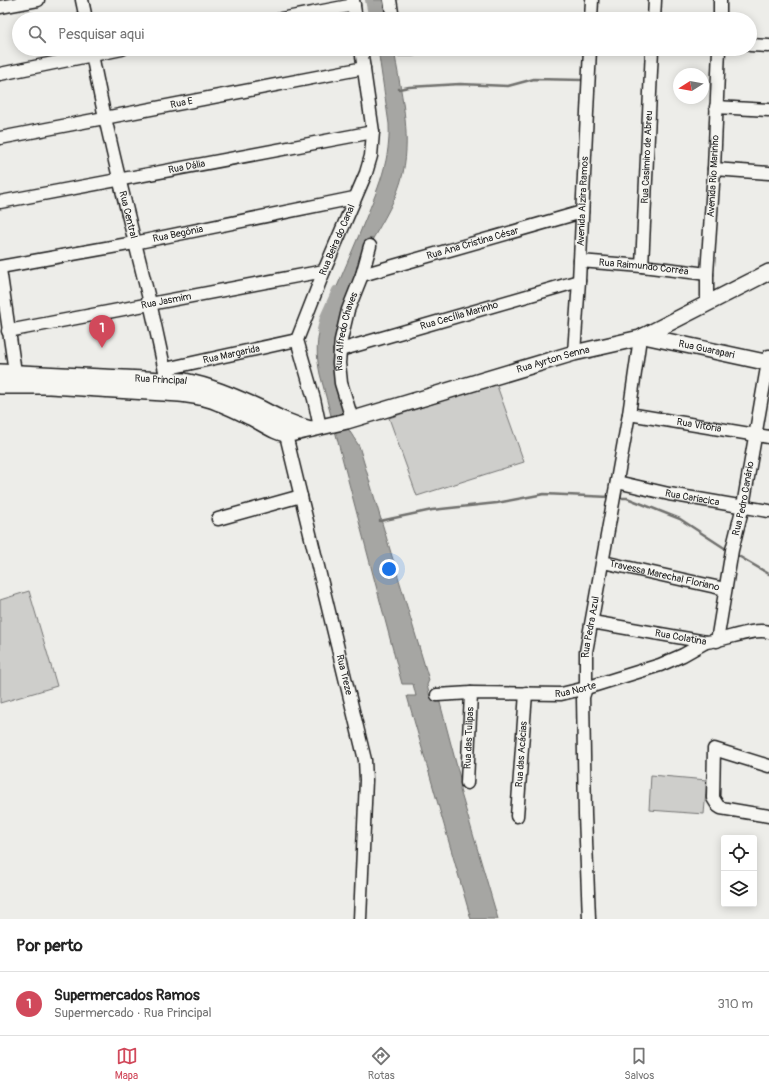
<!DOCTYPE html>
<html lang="pt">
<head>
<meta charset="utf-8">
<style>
  body { margin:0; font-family:Pangolin,sans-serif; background:#f2f2f2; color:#222 }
  .controls { position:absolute; right:12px; bottom:12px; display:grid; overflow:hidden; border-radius:4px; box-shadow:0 2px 10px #0003 }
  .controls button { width:36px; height:36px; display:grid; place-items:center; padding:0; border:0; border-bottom:1px solid #e0e0e0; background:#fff; color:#222; font:20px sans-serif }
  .compass { position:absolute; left:673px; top:68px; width:36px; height:36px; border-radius:50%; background:#fff; box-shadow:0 2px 10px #0003; rotate:259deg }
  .you { position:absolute; left:389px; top:569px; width:14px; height:14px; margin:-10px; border:3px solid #fff; border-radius:50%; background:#1a73e8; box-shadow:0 0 0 6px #1a73e833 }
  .badge { display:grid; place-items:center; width:26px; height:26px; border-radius:50%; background:#d1495b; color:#fff; font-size:13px; font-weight:700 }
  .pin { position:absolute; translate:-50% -33px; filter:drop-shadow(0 1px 2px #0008) }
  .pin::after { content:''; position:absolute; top:21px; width:14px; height:12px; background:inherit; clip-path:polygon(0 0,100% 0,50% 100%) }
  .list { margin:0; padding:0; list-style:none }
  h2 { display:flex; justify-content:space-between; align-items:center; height:52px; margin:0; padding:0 16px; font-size:17px }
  h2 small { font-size:13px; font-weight:400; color:#767676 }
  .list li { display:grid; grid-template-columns:26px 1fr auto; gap:12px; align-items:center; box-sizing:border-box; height:64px; padding:0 16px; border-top:1px solid #e0e0e0 }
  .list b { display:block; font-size:15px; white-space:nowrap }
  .list p { margin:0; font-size:13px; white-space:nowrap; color:#767676 }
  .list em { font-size:13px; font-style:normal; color:#767676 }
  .icon { flex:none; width:22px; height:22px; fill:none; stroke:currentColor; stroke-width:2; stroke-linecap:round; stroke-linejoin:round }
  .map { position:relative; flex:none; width:769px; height:919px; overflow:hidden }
  .search { position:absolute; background:#fff; box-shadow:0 2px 10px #0003; left:12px; right:12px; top:12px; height:44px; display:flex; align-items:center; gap:10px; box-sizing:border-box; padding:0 14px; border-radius:22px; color:#767676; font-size:15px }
  .sheet { height:116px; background:#fff }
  nav { display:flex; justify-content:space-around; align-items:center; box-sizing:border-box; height:56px; border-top:1px solid #e0e0e0; background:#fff; font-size:11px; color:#767676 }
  nav a { display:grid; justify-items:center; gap:2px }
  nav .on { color:#d1495b }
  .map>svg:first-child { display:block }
  .green { fill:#cececb; stroke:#757574 }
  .water { fill:#a6a6a3; stroke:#6f6f6d }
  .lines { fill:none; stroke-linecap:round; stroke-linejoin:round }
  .stream { stroke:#6f6f6d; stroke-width:2.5 }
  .canal { stroke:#a6a6a3; stroke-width:8 }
  .minor-casing { stroke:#1c1c1c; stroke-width:15 }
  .major-casing { stroke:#1c1c1c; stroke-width:18 }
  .minor { stroke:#f6f6f2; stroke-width:12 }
  .major { stroke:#f6f6f2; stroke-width:15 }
  .labels { text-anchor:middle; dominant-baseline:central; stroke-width:3; stroke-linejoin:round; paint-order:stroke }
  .street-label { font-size:10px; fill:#1c1c1c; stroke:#f6f6f2 }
</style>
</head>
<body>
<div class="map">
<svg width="769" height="919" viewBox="0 0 769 919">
  <rect width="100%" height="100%" fill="#edede9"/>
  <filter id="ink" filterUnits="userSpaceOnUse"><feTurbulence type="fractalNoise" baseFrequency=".025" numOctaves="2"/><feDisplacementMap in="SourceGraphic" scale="8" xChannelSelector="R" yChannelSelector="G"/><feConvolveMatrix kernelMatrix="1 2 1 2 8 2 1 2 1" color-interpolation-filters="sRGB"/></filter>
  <g filter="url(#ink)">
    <g class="green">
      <path d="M 496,383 L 524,462 L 417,496 L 389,418 Z"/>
      <path d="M 29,591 L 57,686 L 0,703 L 0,600 Z"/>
      <path d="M 651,775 L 707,780 L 704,814 L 649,810 Z"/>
    </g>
    <g class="water">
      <path d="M 371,0 L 386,0 L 389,19 L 373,19 Z"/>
      <path d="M 378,49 L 394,49 C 400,90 412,132 403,173 C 398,197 383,221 371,242 L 336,335 L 334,349 L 335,375 L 347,427 L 359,446 L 429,680 L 427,685 L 430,697 L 437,695 L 439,699 L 461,782 L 460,790 L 498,919 L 471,919 L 407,696 L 416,696 L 413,684 L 402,684 L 320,374 C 316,355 316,340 322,322 C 334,293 347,264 359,235 C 374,197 391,165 389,124 Z"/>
    </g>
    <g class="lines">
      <g class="stream">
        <path d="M 88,0 L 92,19"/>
        <path d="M 399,89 L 409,87 L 460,84 L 508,86 L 534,79 L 583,80"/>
        <path d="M 617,498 L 627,498 L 680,519 L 729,551"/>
        <path d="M 380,521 L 432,510 L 497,503 L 544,494 L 610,497"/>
        <path d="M 735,554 L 769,574"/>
      </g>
      <g class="canal">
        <path d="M 369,0 L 373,19"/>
        <path d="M 321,330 L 324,317 L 336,290"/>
      </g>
      <g class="minor-casing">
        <g id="minor">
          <path d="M 82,0 L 86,19"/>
          <path d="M 353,0 L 356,19"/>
          <path d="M 390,0 L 393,19"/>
          <path d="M 0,7 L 38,0"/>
          <path d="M 281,19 L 354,5"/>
          <path d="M 591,19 L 592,0"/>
          <path d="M 654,19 L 655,0"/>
          <path d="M 720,19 L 720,0"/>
          <path d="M 750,45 L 769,46"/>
          <path id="s1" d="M 91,49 C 107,135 129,218 150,303 C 156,328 161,354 167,380"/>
          <path d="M 398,49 L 413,49"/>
          <path d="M 0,74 L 122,49"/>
          <path d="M 716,107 L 769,110"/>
          <path id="s2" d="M 0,138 L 364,68"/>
          <path d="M 714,169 L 769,173"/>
          <path id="s3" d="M 0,202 L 373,132"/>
          <path id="s4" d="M 580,261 L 642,266 L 707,274"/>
          <path id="s5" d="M 642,266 L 652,49"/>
          <path id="s6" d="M 0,267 L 134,243 L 354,198"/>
          <path d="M 0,269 L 15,372"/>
          <path id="s7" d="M 362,275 L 582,212"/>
          <path id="s8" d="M 707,303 L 707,274 L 714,169 L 719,49"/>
          <path id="s9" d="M 8,331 L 324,271"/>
          <path id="s10" d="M 340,350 L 579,281"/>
          <path id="s11" d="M 574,353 L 579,281 L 590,49"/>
          <path id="s12" d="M 165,369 L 297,340"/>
          <path id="s13" d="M 629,414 L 769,437"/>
          <path id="s14" d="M 352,419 L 341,383 L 339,363 L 341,340 L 348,310 L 362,275 L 370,246"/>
          <path id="s15" d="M 288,426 L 286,435 L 365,760 L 366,780 L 360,919"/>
          <path id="s16" d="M 320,427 L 314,399 L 297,340 L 324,271 L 366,173 L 371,156 L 373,132 L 361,49"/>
          <path id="s17" d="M 617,482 L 669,494 L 769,511"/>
          <path d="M 218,519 L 301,496"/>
          <path id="s18" d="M 603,562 L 725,589"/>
          <path id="s19" d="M 592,622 L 706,642 C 723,641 754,627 769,632"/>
          <path id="s20" d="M 717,641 L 732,550 L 743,506 L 769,356"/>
          <path id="s21" d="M 437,695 L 471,693 L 561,694 L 586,688 L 660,665 L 683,655 L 706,642"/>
          <path d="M 769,766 L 714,749 L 713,798 L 718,806 L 721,808 L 769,816"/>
          <path id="s22" d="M 467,783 L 471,693"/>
          <path id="s23" d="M 517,816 L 526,693"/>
          <path id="s24" d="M 589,919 L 585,815 L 583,697 L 586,688 L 586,652 L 629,414 L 640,338"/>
        </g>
      </g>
      <g class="major-casing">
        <g id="major">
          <path id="s25" d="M 644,336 L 769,363"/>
          <path id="s26" d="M 0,372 L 185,381 C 211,386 235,397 260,408 C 277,417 292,425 311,429"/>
          <path id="s27" d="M 0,386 L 50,386 L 180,394 C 194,396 207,397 219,403 C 230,407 240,412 250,417 C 261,422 278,435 290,434 L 347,421 L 574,353 L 640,338 L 769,272"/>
        </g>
      </g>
      <use href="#minor" class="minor"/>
      <use href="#major" class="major"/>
    </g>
  </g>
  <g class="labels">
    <g class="street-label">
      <text stroke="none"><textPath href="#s2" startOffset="185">Rua E</textPath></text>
      <text stroke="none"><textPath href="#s5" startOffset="109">Rua Casimiro de Abreu</textPath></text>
      <text stroke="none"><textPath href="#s3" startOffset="190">Rua Dália</textPath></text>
      <text stroke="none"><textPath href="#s8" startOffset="127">Avenida Rio Marinho</textPath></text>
      <text stroke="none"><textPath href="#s11" startOffset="152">Avenida Alzira Ramos</textPath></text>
      <text stroke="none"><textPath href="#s1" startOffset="170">Rua Central</textPath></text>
      <text stroke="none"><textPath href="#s6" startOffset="181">Rua Begônia</textPath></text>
      <text stroke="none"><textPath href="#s16" startOffset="198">Rua Beira do Canal</textPath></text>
      <text stroke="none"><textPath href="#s7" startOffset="115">Rua Ana Cristina César</textPath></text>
      <text stroke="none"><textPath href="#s4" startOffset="64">Rua Raimundo Corrêa</textPath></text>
      <text stroke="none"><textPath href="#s9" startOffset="161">Rua Jasmim</textPath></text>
      <text stroke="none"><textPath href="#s10" startOffset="124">Rua Cecília Marinho</textPath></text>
      <text stroke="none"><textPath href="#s14" startOffset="90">Rua Alfredo Chaves</textPath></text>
      <text stroke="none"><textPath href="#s25" startOffset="64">Rua Guarapari</textPath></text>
      <text stroke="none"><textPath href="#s12" startOffset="68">Rua Margarida</textPath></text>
      <text stroke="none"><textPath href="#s27" startOffset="572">Rua Ayrton Senna</textPath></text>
      <text stroke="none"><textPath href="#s26" startOffset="161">Rua Principal</textPath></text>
      <text stroke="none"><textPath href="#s13" startOffset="71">Rua Vitória</textPath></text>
      <text stroke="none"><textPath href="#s17" startOffset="77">Rua Cariacica</textPath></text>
      <text stroke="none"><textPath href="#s20" startOffset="145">Rua Pedro Canário</textPath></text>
      <text stroke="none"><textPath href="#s18" startOffset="63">Travessa Marechal Floriano</textPath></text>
      <text stroke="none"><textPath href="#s24" startOffset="293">Rua Pedra Azul</textPath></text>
      <text stroke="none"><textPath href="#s19" startOffset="90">Rua Colatina</textPath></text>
      <text stroke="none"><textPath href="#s15" startOffset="256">Rua Treze</textPath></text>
      <text stroke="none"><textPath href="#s21" startOffset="139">Rua Norte</textPath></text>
      <text stroke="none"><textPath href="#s22" startOffset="45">Rua das Tulipas</textPath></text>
      <text stroke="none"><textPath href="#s23" startOffset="62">Rua das Acácias</textPath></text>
    </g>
  </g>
</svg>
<div class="controls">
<button><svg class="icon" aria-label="locate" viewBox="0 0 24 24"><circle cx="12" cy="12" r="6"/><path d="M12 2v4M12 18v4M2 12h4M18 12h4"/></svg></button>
<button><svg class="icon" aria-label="layers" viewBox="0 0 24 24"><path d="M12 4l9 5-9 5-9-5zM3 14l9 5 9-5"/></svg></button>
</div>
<svg class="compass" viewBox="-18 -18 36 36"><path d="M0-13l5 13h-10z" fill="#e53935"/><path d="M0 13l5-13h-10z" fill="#767676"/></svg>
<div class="you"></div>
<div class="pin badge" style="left:102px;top:348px">1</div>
<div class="search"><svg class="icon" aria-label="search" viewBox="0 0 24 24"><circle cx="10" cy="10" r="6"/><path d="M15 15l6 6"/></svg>Pesquisar aqui</div>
</div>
<section class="sheet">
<h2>Por perto<small></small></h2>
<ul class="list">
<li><span class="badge">1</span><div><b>Supermercados Ramos</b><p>Supermercado · Rua Principal</p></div><em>310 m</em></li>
</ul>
</section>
<nav>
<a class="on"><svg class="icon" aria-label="map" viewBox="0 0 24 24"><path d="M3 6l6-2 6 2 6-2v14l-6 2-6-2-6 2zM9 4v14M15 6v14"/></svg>Mapa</a>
<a><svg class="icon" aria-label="directions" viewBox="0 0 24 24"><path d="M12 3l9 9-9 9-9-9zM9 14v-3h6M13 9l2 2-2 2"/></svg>Rotas</a>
<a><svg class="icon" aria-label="saved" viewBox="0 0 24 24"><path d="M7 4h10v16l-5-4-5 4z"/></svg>Salvos</a>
</nav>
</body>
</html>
